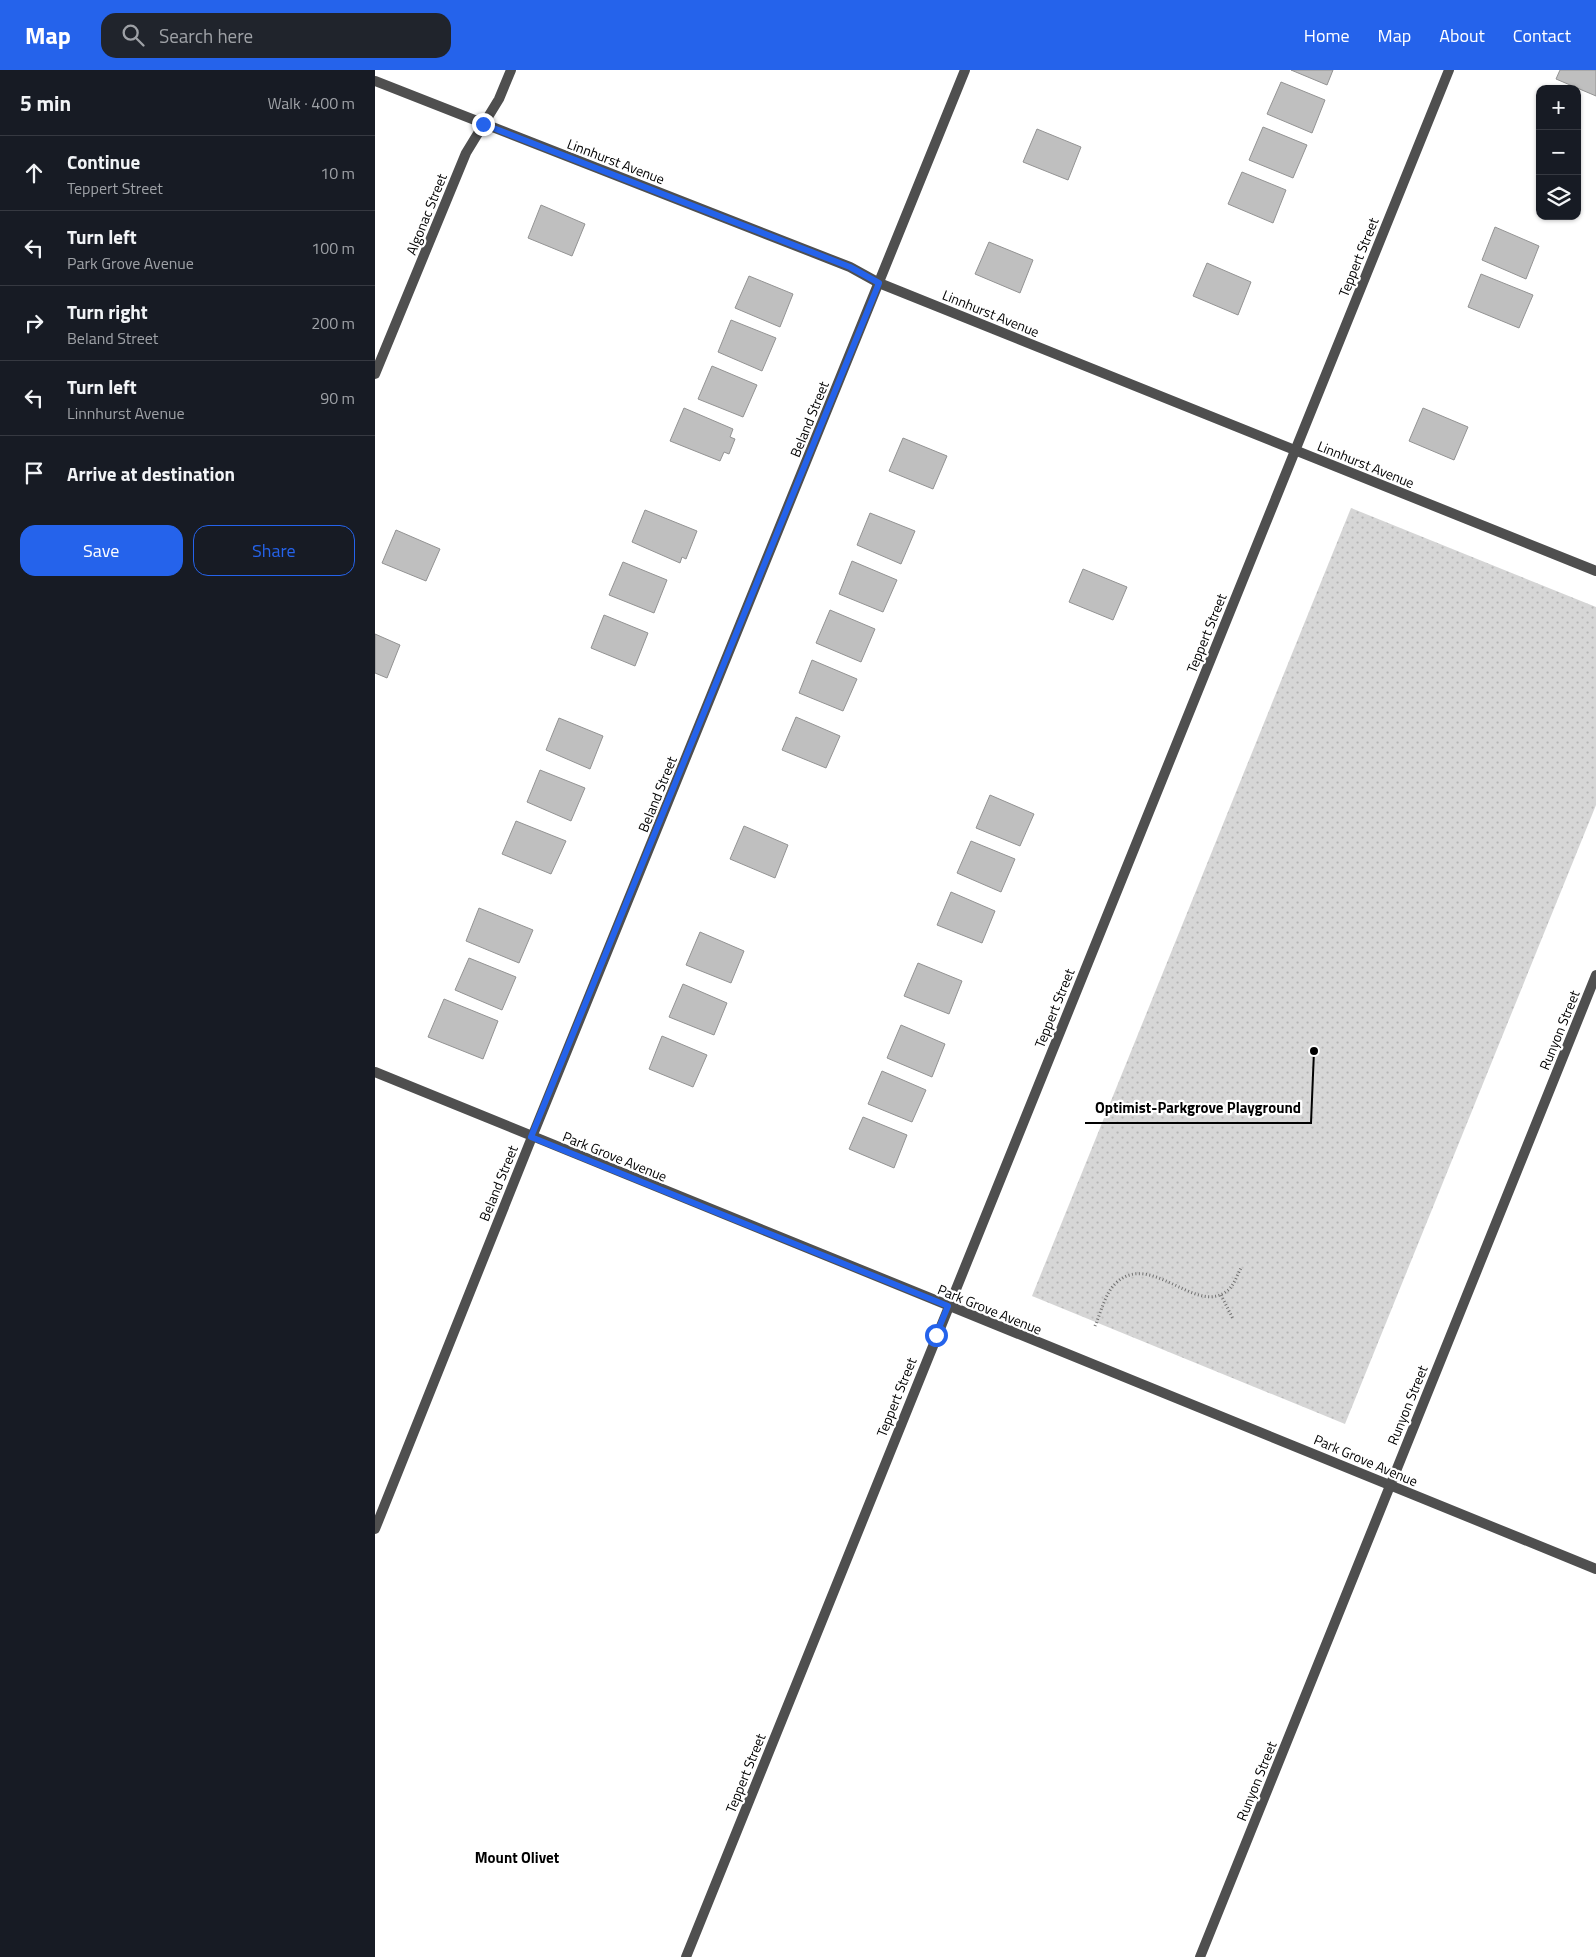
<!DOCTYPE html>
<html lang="en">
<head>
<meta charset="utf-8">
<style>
  body { margin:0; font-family:"Titillium Web",sans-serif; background:#20242c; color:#f1f3f6 }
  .controls { position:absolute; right:15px; top:15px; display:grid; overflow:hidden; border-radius:10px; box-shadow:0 1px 4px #0004 }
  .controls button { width:45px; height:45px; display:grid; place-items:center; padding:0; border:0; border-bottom:1px solid #363941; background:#171b24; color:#f1f3f6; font:25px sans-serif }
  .stop { position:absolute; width:15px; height:15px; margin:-11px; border:4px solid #2563eb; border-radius:50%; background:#fff }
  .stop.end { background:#2563eb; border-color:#fff; box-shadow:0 1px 5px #0008 }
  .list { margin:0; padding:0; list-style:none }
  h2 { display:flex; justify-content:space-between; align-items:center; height:65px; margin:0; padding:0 20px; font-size:21px }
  h2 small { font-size:16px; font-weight:400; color:#9ea1a6 }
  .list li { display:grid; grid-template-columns:32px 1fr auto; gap:15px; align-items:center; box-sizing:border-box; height:75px; padding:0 20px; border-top:1px solid #363941 }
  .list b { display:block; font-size:19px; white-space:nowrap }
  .list p { margin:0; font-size:16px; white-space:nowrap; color:#9ea1a6 }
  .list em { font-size:16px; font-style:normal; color:#9ea1a6 }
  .actions { display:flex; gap:10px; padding:15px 20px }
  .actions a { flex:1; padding:11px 0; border:1px solid #2563eb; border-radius:15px; text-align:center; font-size:18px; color:#2563eb }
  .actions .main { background:#2563eb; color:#fff }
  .icon { flex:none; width:28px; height:28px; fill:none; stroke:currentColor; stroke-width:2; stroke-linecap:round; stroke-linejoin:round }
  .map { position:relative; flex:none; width:1221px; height:1887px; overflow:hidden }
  header { display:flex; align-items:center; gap:30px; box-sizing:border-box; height:70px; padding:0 25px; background:#2563eb; color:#fff }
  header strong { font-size:24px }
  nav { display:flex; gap:28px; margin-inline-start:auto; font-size:18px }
  .search { width:350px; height:45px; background:#20242c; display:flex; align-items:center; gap:12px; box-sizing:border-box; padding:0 18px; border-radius:15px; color:#9ea1a6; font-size:19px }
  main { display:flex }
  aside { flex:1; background:#171b24 }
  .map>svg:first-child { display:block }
  .grass { fill:url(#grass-dots) }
  .building { fill:#bfbfbf; stroke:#939393 }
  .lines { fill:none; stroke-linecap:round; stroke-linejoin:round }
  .path { stroke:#717171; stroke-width:3; stroke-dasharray:1 2.5; stroke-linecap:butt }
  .minor { stroke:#4f4f4f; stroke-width:10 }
  .route { stroke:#2563eb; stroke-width:6 }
  .labels { text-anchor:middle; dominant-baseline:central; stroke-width:4.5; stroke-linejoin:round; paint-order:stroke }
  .street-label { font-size:14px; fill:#000; stroke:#fff }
  .neighbourhood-label { font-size:15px; font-weight:bold; fill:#000; stroke:#fff }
  .leader { fill:none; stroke:#000; stroke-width:2 }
  .callout-dot { fill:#000; stroke:#fff; stroke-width:2 }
  .callout-label { font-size:15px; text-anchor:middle; font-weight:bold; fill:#000; stroke:#fff; stroke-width:4.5; stroke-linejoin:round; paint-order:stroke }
</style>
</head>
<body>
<header>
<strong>Map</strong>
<div class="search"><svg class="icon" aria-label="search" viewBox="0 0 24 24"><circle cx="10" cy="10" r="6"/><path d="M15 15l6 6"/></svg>Search here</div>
<nav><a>Home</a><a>Map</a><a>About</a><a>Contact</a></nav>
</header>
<main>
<aside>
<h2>5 min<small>Walk · 400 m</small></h2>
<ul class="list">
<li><svg class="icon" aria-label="ahead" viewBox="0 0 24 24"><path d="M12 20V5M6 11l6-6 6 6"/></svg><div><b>Continue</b><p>Teppert Street</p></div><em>10 m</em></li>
<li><svg class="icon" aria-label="left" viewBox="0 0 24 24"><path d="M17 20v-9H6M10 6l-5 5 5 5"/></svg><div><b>Turn left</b><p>Park Grove Avenue</p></div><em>100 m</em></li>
<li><svg class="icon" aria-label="right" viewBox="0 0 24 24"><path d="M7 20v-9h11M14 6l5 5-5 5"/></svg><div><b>Turn right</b><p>Beland Street</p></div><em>200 m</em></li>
<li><svg class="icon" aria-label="left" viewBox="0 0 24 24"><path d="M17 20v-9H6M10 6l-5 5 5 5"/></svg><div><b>Turn left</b><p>Linnhurst Avenue</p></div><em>90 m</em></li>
<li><svg class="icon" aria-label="arrive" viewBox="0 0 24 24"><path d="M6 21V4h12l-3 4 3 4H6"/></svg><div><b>Arrive at destination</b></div></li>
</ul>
<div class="actions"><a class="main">Save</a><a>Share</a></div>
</aside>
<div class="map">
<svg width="1221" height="1887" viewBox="0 0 1221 1887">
  <defs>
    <pattern id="grass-dots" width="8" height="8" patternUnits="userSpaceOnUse" patternTransform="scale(1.25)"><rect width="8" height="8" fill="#d6d6d6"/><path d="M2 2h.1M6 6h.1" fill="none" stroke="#b6b6b6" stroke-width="1.8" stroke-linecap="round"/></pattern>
  </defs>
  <rect width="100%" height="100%" fill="#fff"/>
  <path class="grass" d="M 976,438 L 1221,537 L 1221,735 L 970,1354 L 657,1226 Z"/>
  <g class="building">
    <path d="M 916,0 L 958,0 L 952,15 Z"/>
    <path d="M 1185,0 L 1221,0 L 1221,26 L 1181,9 Z"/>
    <path d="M 906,12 L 950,30 L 937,63 L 892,44 Z"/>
    <path d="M 888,57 L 932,75 L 918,108 L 874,90 Z"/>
    <path d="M 662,59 L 706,77 L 693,110 L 648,92 Z"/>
    <path d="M 867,102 L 911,120 L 898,153 L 853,134 Z"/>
    <path d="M 166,135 L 210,154 L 197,186 L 153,168 Z"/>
    <path d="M 1120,157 L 1164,176 L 1151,209 L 1107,190 Z"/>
    <path d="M 614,172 L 658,190 L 645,223 L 600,204 Z"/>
    <path d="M 832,193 L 876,212 L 863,245 L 818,226 Z"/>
    <path d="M 1106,204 L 1158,225 L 1144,258 L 1093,237 Z"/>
    <path d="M 374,206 L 418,224 L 405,257 L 360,238 Z"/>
    <path d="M 356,250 L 401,268 L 387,301 L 343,282 Z"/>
    <path d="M 337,296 L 382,315 L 368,347 L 323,329 Z"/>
    <path d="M 309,338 L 358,359 L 355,367 L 360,369 L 354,384 L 349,382 L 345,391 L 295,371 Z"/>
    <path d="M 1048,338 L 1093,357 L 1079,390 L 1034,371 Z"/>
    <path d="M 528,368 L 572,386 L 558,419 L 514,401 Z"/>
    <path d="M 270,440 L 322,461 L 311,489 L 307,487 L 305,493 L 257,472 Z"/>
    <path d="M 495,443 L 540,461 L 526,494 L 482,475 Z"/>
    <path d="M 21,460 L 65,479 L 51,511 L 7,493 Z"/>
    <path d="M 477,491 L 522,510 L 508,542 L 464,524 Z"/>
    <path d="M 248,492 L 292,510 L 279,543 L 234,525 Z"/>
    <path d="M 708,499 L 752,517 L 738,550 L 694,532 Z"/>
    <path d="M 455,540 L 500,559 L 486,592 L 441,573 Z"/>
    <path d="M 229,545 L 273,563 L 260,596 L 216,578 Z"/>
    <path d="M 0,564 L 25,575 L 12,608 L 0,603 Z"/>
    <path d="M 437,590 L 482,609 L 468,641 L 424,623 Z"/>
    <path d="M 421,647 L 465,666 L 451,698 L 407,680 Z"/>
    <path d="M 184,648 L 228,666 L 215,699 L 171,680 Z"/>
    <path d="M 165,700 L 210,718 L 196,751 L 152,732 Z"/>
    <path d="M 615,725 L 659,744 L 645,776 L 601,758 Z"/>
    <path d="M 141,751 L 191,771 L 176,804 L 127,784 Z"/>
    <path d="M 369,756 L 413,775 L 400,808 L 355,789 Z"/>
    <path d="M 596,771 L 640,789 L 626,822 L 582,803 Z"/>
    <path d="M 576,822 L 620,841 L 607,873 L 562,855 Z"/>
    <path d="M 104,838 L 158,860 L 144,893 L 91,871 Z"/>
    <path d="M 325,862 L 369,881 L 356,913 L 311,895 Z"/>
    <path d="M 94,888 L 141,907 L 127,940 L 80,920 Z"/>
    <path d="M 543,893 L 587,911 L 574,944 L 529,926 Z"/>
    <path d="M 308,914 L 352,933 L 339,965 L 294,947 Z"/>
    <path d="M 69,929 L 123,951 L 108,989 L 53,967 Z"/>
    <path d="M 526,955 L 570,974 L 557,1007 L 512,988 Z"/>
    <path d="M 287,966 L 332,985 L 318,1017 L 274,999 Z"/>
    <path d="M 507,1001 L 551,1020 L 537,1052 L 493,1034 Z"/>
    <path d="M 488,1047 L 532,1065 L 519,1098 L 474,1079 Z"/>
  </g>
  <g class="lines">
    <g class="path">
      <path d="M 846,1225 L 858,1249"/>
      <path d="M 720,1256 C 726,1242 730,1224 740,1214 C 775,1179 820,1246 852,1221 C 859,1216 862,1205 866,1198"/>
    </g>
    <g class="minor">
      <path d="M 0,11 L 475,197 L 504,213 L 1221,501"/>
      <path d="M 0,304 L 91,83 L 124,29 L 136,0"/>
      <path d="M 0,1002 L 1221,1499"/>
      <path d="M 0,1459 L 157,1067 L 590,0"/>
      <path d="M 311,1887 L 1074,0"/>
      <path d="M 825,1887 L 1221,905"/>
    </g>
  </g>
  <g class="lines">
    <path class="route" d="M 108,54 L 475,197 L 504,213 L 156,1067 L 573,1236 L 561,1265"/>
  </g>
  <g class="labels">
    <g class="street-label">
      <text transform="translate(241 91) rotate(21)">Linnhurst Avenue</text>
      <text transform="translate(51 144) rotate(-68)">Algonac Street</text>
      <text transform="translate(983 187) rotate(-68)">Teppert Street</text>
      <text transform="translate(616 243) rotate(22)">Linnhurst Avenue</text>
      <text transform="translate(434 349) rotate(-68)">Beland Street</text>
      <text transform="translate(991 394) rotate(22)">Linnhurst Avenue</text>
      <text transform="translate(831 563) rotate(-68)">Teppert Street</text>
      <text transform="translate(282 724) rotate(-68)">Beland Street</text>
      <text transform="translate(679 938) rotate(-68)">Teppert Street</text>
      <text transform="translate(1184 960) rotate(-68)">Runyon Street</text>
      <text transform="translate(240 1086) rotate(22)">Park Grove Avenue</text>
      <text transform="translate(123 1113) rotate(-68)">Beland Street</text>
      <text transform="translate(615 1239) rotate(22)">Park Grove Avenue</text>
      <text transform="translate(521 1327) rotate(-68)">Teppert Street</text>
      <text transform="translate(1032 1335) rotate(-68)">Runyon Street</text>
      <text transform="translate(991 1390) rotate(23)">Park Grove Avenue</text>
      <text transform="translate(370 1703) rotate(-68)">Teppert Street</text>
      <text transform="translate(881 1711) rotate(-68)">Runyon Street</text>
    </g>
    <g class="neighbourhood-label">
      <text x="142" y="1787">Mount Olivet</text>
    </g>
  </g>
  <path class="leader" d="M939 981L936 1053H710"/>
  <circle class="callout-dot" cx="939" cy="981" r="5"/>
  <g class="callout-label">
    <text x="823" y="1043">Optimist-Parkgrove Playground</text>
  </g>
</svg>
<div class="controls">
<button>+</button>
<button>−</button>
<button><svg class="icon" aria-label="layers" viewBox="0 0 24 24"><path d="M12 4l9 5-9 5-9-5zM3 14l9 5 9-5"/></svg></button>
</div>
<div class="stop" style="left:561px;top:1265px"></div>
<div class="stop end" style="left:108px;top:54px"></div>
</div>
</main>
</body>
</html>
